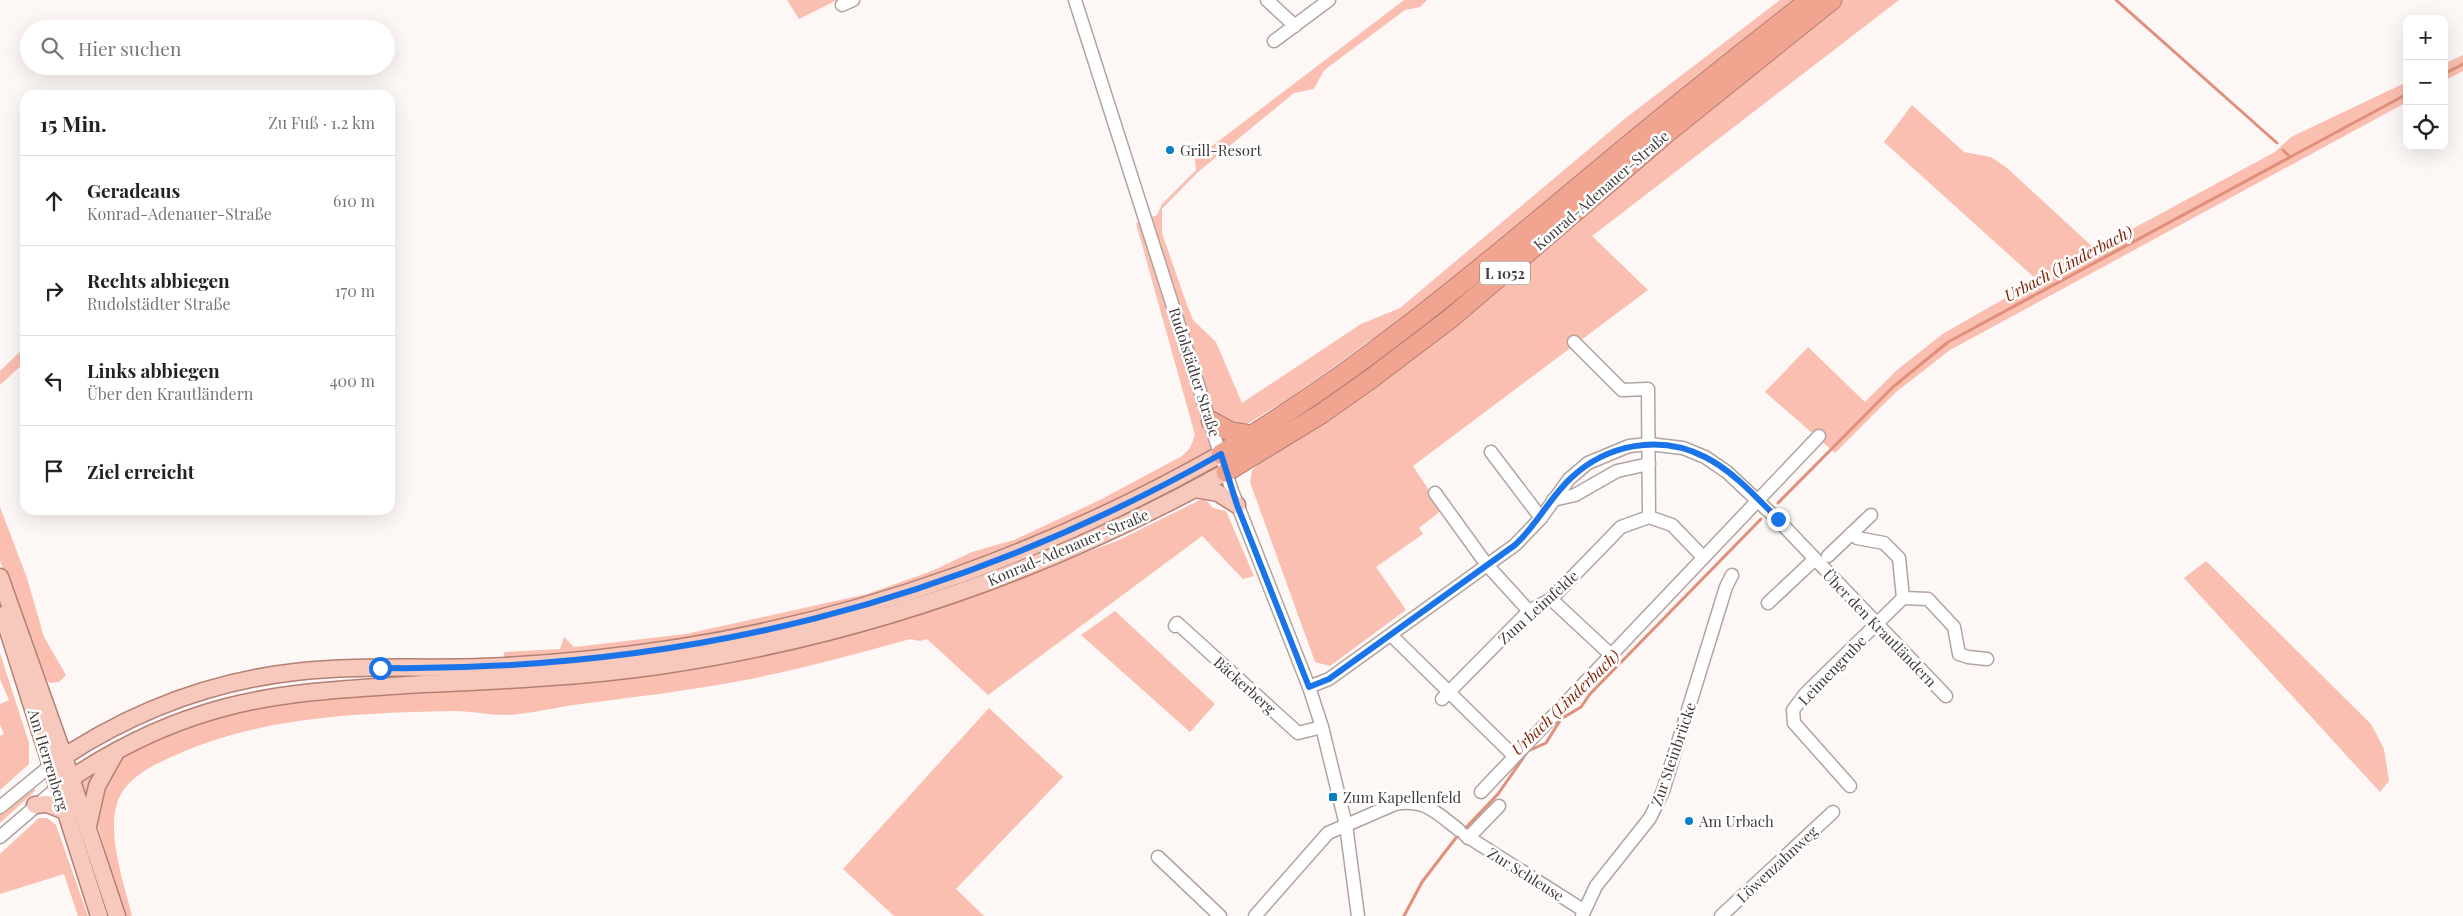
<!DOCTYPE html>
<html lang="de">
<head>
<meta charset="utf-8">
<style>
  body { margin:0; font-family:"Playfair Display",serif; background:#f6f6f6; color:#222 }
  .controls { position:absolute; right:15px; top:15px; display:grid; overflow:hidden; border-radius:10px; box-shadow:0 5px 20px #0002 }
  .controls button { width:45px; height:45px; display:grid; place-items:center; padding:0; border:0; border-bottom:1px solid #e0e0e0; background:#fff; color:#222; font:25px sans-serif }
  .stop { position:absolute; width:15px; height:15px; margin:-11px; border:4px solid #1a73e8; border-radius:50%; background:#fff }
  .stop.end { background:#1a73e8; border-color:#fff; box-shadow:0 1px 5px #0008 }
  .list { margin:0; padding:0; list-style:none }
  h2 { display:flex; justify-content:space-between; align-items:center; height:65px; margin:0; padding:0 20px; font-size:21px }
  h2 small { font-size:16px; font-weight:400; color:#767676 }
  .list li { display:grid; grid-template-columns:32px 1fr auto; gap:15px; align-items:center; box-sizing:border-box; height:90px; padding:0 20px; border-top:1px solid #e0e0e0 }
  .list b { display:block; font-size:19px; white-space:nowrap }
  .list p { margin:0; font-size:16px; white-space:nowrap; color:#767676 }
  .list em { font-size:16px; font-style:normal; color:#767676 }
  .icon { flex:none; width:28px; height:28px; fill:none; stroke:currentColor; stroke-width:2; stroke-linecap:round; stroke-linejoin:round }
  .map { position:relative; flex:none; width:2463px; height:916px; overflow:hidden }
  .search { position:absolute; background:#fff; box-shadow:0 5px 20px #0002; left:20px; top:20px; width:375px; height:55px; display:flex; align-items:center; gap:12px; box-sizing:border-box; padding:0 18px; border-radius:28px; color:#767676; font-size:19px }
  .panel { position:absolute; background:#fff; box-shadow:0 5px 20px #0002; left:20px; top:90px; width:375px; height:425px; border-radius:15px }
  .map>svg:first-child { display:block }
  .green { fill:#fabfb0 }
  .lines { fill:none; stroke-linecap:round; stroke-linejoin:round }
  .stream { stroke:#e08f7a; stroke-width:3 }
  .minor-casing { stroke:#b1a4a0; stroke-width:15 }
  .major-casing { stroke:#b37f72; stroke-width:19 }
  .highway-casing { stroke:#b37f72; stroke-width:21 }
  .minor { stroke:#fff; stroke-width:12 }
  .major { stroke:#f7c8bc; stroke-width:16 }
  .highway { stroke:#f1a490; stroke-width:19 }
  .route { stroke:#1a73e8; stroke-width:6 }
  .poi-dot { fill:#077ec7; stroke:#fff; stroke-width:2 }
  .labels { text-anchor:middle; dominant-baseline:central; stroke-width:5; stroke-linejoin:round; paint-order:stroke }
  .shield { fill:#fff; stroke:#7a7675; stroke-width:1 }
  .shield-label { font-size:14px; font-weight:bold; fill:#413b3a }
  .poi-label { font-size:15px; fill:#413b3a; stroke:#fff; text-anchor:start }
  .street-label { font-size:15px; fill:#413b3a; stroke:#fff }
  .water-label { font-size:16px; font-style:italic; fill:#7d1e01; stroke:#fff }
</style>
</head>
<body>
<div class="map">
<svg width="2463" height="916" viewBox="0 0 2463 916">
  <rect width="100%" height="100%" fill="#fdf7f6"/>
  <g class="green">
    <path d="M 787,0 L 837,0 L 799,19 Z"/>
    <path d="M 1404,0 L 1427,0 L 1420,7 L 1405,10 L 1327,68 L 1323,72 L 1314,89 L 1294,93 L 1198,172 L 1162,209 L 1162,233 L 1187,305 L 1193,320 L 1216,342 L 1242,403 L 1361,324 L 1400,308 L 1627,117 L 1780,0 L 1800,0 L 1390,331 L 1368,342 L 1290,398 L 1247,424 L 1190,464 L 1049,533 L 906,587 L 758,626 L 628,649 L 504,659 L 504,652 L 560,649 L 564,637 L 574,647 L 686,634 L 867,594 L 932,571 L 972,552 L 1014,540 L 1100,500 L 1182,456 L 1190,448 L 1195,435 L 1136,223 L 1157,215 L 1162,204 L 1196,170 L 1195,159 Z"/>
    <path d="M 1841,0 L 1899,0 L 1592,236 L 1648,290 L 1413,466 L 1442,510 L 1419,528 L 1423,534 L 1376,567 L 1406,610 L 1330,666 L 1315,662 L 1250,482 L 1252,471 L 1259,463 L 1258,459 L 1606,191 Z"/>
    <path d="M 2463,55 L 2463,71 L 2444,81 L 2444,64 Z"/>
    <path d="M 2407,82 L 2407,102 L 1950,350 L 1896,392 L 1835,453 L 1765,392 L 1808,347 L 1865,402 L 1897,370 L 1944,333 L 2037,280 L 1884,142 L 1912,105 L 1964,152 L 1991,157 L 2007,168 L 2095,249 L 2275,152 L 2291,137 Z"/>
    <path d="M 25,347 L 25,362 L 0,385 L 0,371 Z"/>
    <path d="M 1204,498 L 1213,508 L 1226,511 L 1254,576 L 1243,579 L 1202,536 L 988,695 L 927,639 L 920,641 L 910,639 C 853,655 797,670 740,681 C 687,691 634,697 581,704 C 556,707 531,714 506,715 C 489,715 471,711 454,711 C 361,713 262,716 176,755 C 157,763 138,772 125,788 C 100,819 124,882 132,916 L 124,916 L 96,819 L 102,789 L 119,760 L 146,742 L 231,712 L 335,695 L 503,687 L 1041,569 L 1117,541 Z"/>
    <path d="M 0,507 L 27,578 L 44,637 L 66,675 L 59,682 L 50,683 L 40,673 L 0,561 Z"/>
    <path d="M 2206,561 L 2371,724 L 2384,749 L 2389,781 L 2380,792 L 2184,578 Z"/>
    <path d="M 1115,611 L 1215,704 L 1190,732 L 1081,635 Z"/>
    <path d="M 0,653 L 29,743 L 29,764 L 0,790 L 0,736 L 4,734 L 0,724 L 0,704 L 9,700 L 0,679 Z"/>
    <path d="M 989,708 L 1063,777 L 956,889 L 984,916 L 894,916 L 843,869 Z"/>
    <path d="M 103,765 L 91,790 L 81,796 L 77,782 Z"/>
    <path d="M 34,784 L 35,791 L 0,823 L 0,814 Z"/>
    <path d="M 39,818 L 47,818 L 56,825 L 88,916 L 78,916 L 64,874 L 0,894 L 0,854 Z"/>
  </g>
  <g class="lines">
    <g class="stream">
      <path d="M 2116,0 L 2277,143"/>
      <path d="M 2444,74 L 2463,64"/>
      <path d="M 2283,150 L 2290,157"/>
      <path d="M 1778,503 L 1893,387 L 1948,342 L 2407,94"/>
      <path d="M 1404,916 L 1422,882 L 1455,839 L 1498,794 L 1528,751 L 1546,743 L 1561,719 L 1581,707 L 1590,694 L 1761,519"/>
    </g>
    <g class="minor-casing">
      <g id="minor">
        <path d="M 1075,0 L 1232,491 L 1309,687 L 1322,727 L 1346,825 L 1358,916"/>
        <path d="M 1267,0 L 1295,26"/>
        <path d="M 842,5 L 853,0"/>
        <path d="M 1274,41 L 1329,0"/>
        <path d="M 1574,342 L 1622,390 L 1648,389 L 1649,517"/>
        <path d="M 1491,452 L 1541,518"/>
        <path d="M 1435,493 L 1487,565 L 1529,611"/>
        <path d="M 1553,500 L 1575,495 L 1617,471 L 1649,464"/>
        <path d="M 1852,533 L 1857,538 L 1884,543 L 1899,558 L 1903,598"/>
        <path d="M 1828,556 L 1871,515"/>
        <path d="M 1551,599 L 1610,654"/>
        <path d="M 1768,603 L 1815,559"/>
        <path d="M 1175,626 L 1177,623 L 1298,733 L 1322,727"/>
        <path d="M 1391,635 L 1514,756"/>
        <path d="M 1309,687 L 1329,679 L 1515,545 L 1541,518 L 1569,479 L 1588,463 L 1629,446 L 1649,444 L 1683,448 L 1705,457 L 1727,472 L 1777,519 L 1946,696"/>
        <path d="M 1442,699 L 1529,611 L 1551,599 L 1621,527 L 1649,517 L 1672,525 L 1703,557"/>
        <path d="M 1850,786 L 1794,723 L 1793,710 L 1806,693 L 1903,598 L 1928,599 L 1954,627 L 1959,654 L 1968,657 L 1987,659"/>
        <path d="M 1481,792 L 1819,436"/>
        <path d="M 0,807 L 50,766"/>
        <path d="M 1465,835 L 1583,910"/>
        <path d="M 0,837 L 57,788"/>
        <path d="M 1468,838 L 1499,806"/>
        <path d="M 1158,857 L 1220,916"/>
        <path d="M 1255,916 L 1328,833 L 1395,804 C 1424,798 1437,813 1459,830"/>
        <path d="M 1582,916 L 1596,886 L 1650,818 L 1663,791 L 1726,587 L 1732,575"/>
        <path d="M 1721,916 L 1833,812"/>
      </g>
    </g>
    <g class="major-casing">
      <g id="major">
        <path d="M 1195,489 L 1218,493 L 1237,505"/>
        <path d="M 0,577 L 64,757 L 117,916"/>
        <path d="M 3,615 L 99,916"/>
        <path d="M 50,766 C 124,715 206,682 295,672 C 357,665 419,669 480,667 C 546,665 612,658 677,648 C 868,618 1053,549 1221,454"/>
        <path d="M 57,788 C 108,752 163,724 223,708 C 282,692 345,689 406,685 C 490,681 574,678 658,666 C 858,637 1050,570 1226,472"/>
        <path d="M 35,805 L 47,804 L 65,811"/>
        <path d="M 88,826 L 97,786 L 116,752"/>
      </g>
    </g>
    <g class="highway-casing">
      <g id="highway">
        <path d="M 1211,421 L 1231,432 L 1251,435"/>
        <path d="M 1221,454 C 1354,375 1471,277 1589,178 C 1662,117 1735,58 1810,0"/>
        <path d="M 1226,472 L 1321,414 L 1372,378 L 1451,318 L 1669,131 L 1832,0"/>
      </g>
    </g>
    <use href="#minor" class="minor"/>
    <use href="#major" class="major"/>
    <use href="#highway" class="highway"/>
  </g>
  <g class="lines">
    <path class="route" d="M 380,668 C 683,672 957,603 1221,454 L 1237,505 L 1309,687 L 1329,679 L 1515,545 C 1537,525 1550,497 1571,478 C 1607,444 1660,434 1705,457 C 1733,471 1756,497 1778,519"/>
  </g>
  <g class="poi-dot">
    <circle cx="1170" cy="150" r="5"/>
    <rect x="1328" y="792" width="10" height="10" rx="2.5"/>
    <circle cx="1689" cy="821" r="5"/>
  </g>
  <g class="labels">
    <rect class="shield" x="1480" y="261.5" width="50" height="23" rx="4"/>
    <g class="shield-label">
      <text x="1505" y="273">L 1052</text>
    </g>
    <g class="poi-label">
      <text x="1180" y="150">Grill-Resort</text>
      <text x="1343" y="797">Zum Kapellenfeld</text>
      <text x="1699" y="821">Am Urbach</text>
    </g>
    <g class="street-label">
      <text transform="translate(1601 190) rotate(-41)">Konrad-Adenauer-Straße</text>
      <text transform="translate(1195 372) rotate(72)">Rudolstädter Straße</text>
      <text transform="translate(1068 547) rotate(-23)">Konrad-Adenauer-Straße</text>
      <text transform="translate(1538 607) rotate(-42)">Zum Leimfelde</text>
      <text transform="translate(1880 628) rotate(46)">Über den Krautländern</text>
      <text transform="translate(1832 670) rotate(-46)">Leimengrube</text>
      <text transform="translate(1245 685) rotate(42)">Bäckerberg</text>
      <text transform="translate(1673 754) rotate(-71)">Zur Steinbrücke</text>
      <text transform="translate(49 760) rotate(73)">Am Herrenberg</text>
      <text transform="translate(1777 864) rotate(-43)">Löwenzahnweg</text>
      <text transform="translate(1526 874) rotate(32)">Zur Schleuse</text>
    </g>
    <g class="water-label">
      <text transform="translate(2068 263) rotate(-28)">Urbach (Linderbach)</text>
      <text transform="translate(1565 702) rotate(-44)">Urbach (Linderbach)</text>
    </g>
  </g>
</svg>
<div class="controls">
<button>+</button>
<button>−</button>
<button><svg class="icon" aria-label="locate" viewBox="0 0 24 24"><circle cx="12" cy="12" r="6"/><path d="M12 2v4M12 18v4M2 12h4M18 12h4"/></svg></button>
</div>
<div class="stop" style="left:380px;top:668px"></div>
<div class="stop end" style="left:1778px;top:519px"></div>
<div class="search"><svg class="icon" aria-label="search" viewBox="0 0 24 24"><circle cx="10" cy="10" r="6"/><path d="M15 15l6 6"/></svg>Hier suchen</div>
<section class="panel">
<h2>15 Min.<small>Zu Fuß · 1.2 km</small></h2>
<ul class="list">
<li><svg class="icon" aria-label="ahead" viewBox="0 0 24 24"><path d="M12 20V5M6 11l6-6 6 6"/></svg><div><b>Geradeaus</b><p>Konrad-Adenauer-Straße</p></div><em>610 m</em></li>
<li><svg class="icon" aria-label="right" viewBox="0 0 24 24"><path d="M7 20v-9h11M14 6l5 5-5 5"/></svg><div><b>Rechts abbiegen</b><p>Rudolstädter Straße</p></div><em>170 m</em></li>
<li><svg class="icon" aria-label="left" viewBox="0 0 24 24"><path d="M17 20v-9H6M10 6l-5 5 5 5"/></svg><div><b>Links abbiegen</b><p>Über den Krautländern</p></div><em>400 m</em></li>
<li><svg class="icon" aria-label="arrive" viewBox="0 0 24 24"><path d="M6 21V4h12l-3 4 3 4H6"/></svg><div><b>Ziel erreicht</b></div></li>
</ul>
</section>
</div>
</body>
</html>
